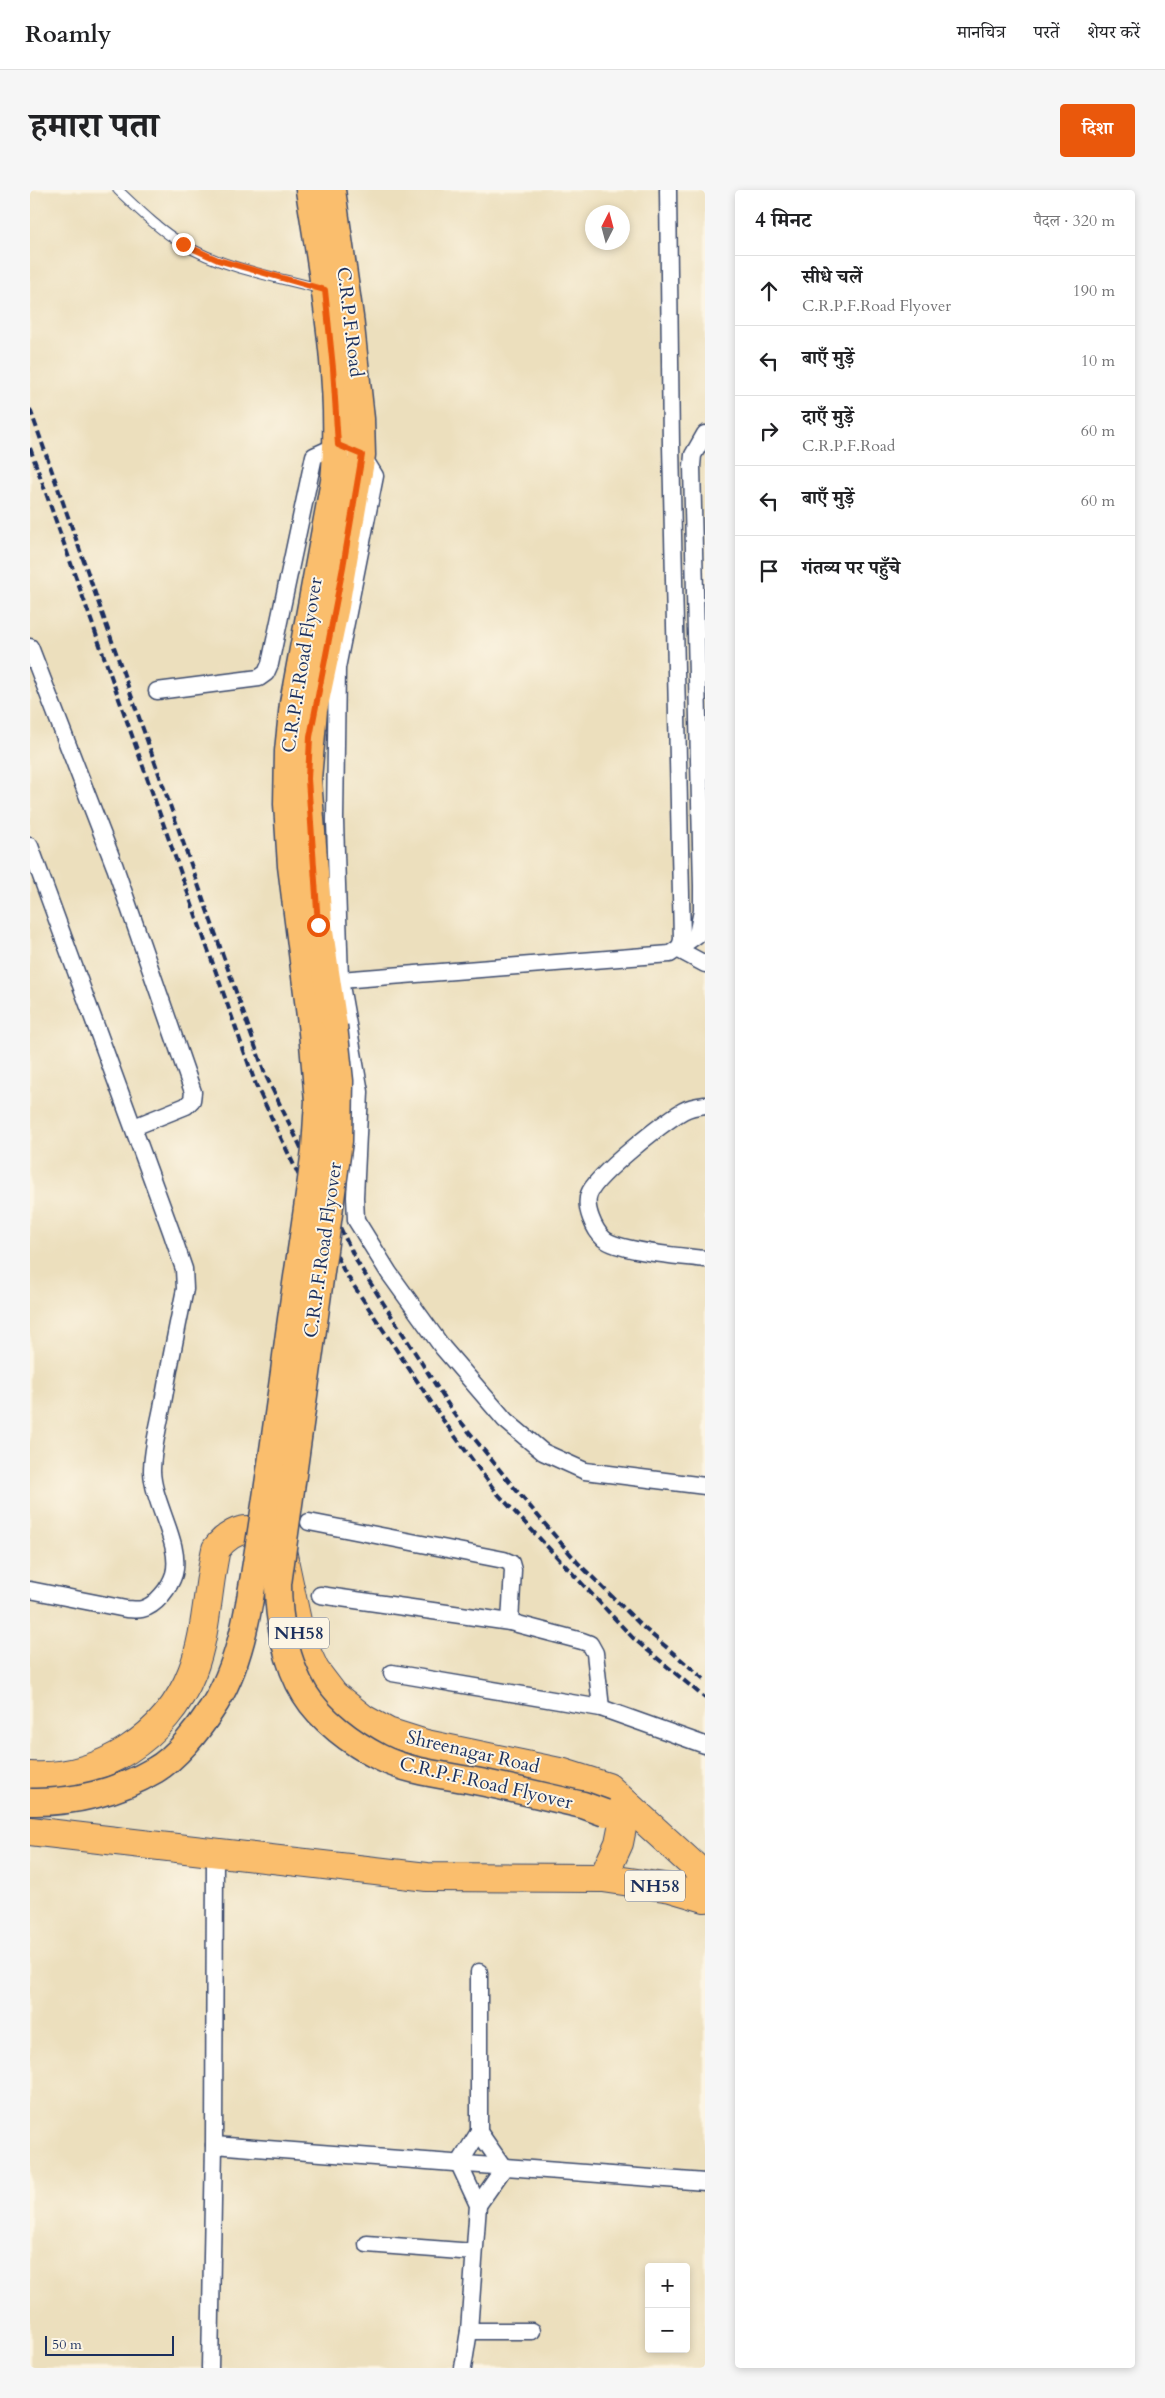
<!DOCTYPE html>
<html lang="hi">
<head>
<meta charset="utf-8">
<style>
  body { margin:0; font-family:Cardo,"Noto Serif Devanagari",serif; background:#f6f6f6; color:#202124 }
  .controls { position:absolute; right:15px; bottom:15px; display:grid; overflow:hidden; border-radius:5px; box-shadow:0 2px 8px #0003 }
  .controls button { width:45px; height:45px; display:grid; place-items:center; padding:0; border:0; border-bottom:1px solid #e0e0e0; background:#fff; color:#202124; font:25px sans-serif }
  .compass { position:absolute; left:555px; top:15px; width:45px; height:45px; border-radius:50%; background:#fff; box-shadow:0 2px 8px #0003; rotate:6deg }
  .scale { position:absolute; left:15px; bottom:12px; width:129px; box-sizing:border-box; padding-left:5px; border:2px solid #1b2f5e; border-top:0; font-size:14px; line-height:18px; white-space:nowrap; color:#1b2f5e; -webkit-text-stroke:4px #fcf5e5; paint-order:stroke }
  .stop { position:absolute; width:15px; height:15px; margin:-11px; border:4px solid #ea580c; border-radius:50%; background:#fff }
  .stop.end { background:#ea580c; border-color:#fff; box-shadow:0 1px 5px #0008 }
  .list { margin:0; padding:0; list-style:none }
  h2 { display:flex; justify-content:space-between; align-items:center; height:65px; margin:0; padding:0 20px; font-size:21px }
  h2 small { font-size:16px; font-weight:400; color:#757577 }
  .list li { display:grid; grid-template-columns:32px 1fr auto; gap:15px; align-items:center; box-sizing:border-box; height:70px; padding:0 20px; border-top:1px solid #e0e0e0 }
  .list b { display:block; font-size:19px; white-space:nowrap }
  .list p { margin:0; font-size:16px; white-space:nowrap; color:#757577 }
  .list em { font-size:16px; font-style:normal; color:#757577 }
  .icon { flex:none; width:28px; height:28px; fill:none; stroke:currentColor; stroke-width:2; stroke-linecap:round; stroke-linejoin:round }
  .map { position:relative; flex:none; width:675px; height:2178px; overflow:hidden; border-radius:5px }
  header { display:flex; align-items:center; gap:30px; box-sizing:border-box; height:70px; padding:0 25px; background:#fff; border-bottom:1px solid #e0e0e0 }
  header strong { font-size:24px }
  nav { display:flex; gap:28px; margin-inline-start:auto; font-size:18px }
  .intro { display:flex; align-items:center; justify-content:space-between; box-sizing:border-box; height:120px; padding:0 30px }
  h1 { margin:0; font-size:35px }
  .button { padding:12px 22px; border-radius:5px; background:#ea580c; color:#fff; font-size:18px; font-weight:700 }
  main { display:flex; gap:30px; padding:0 30px }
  aside { flex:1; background:#fff; border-radius:5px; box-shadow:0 2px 8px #0003 }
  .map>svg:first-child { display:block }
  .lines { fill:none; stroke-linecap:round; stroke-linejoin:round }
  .service-casing { stroke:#3a496c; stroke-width:11 }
  .minor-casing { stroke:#3a496c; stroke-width:19 }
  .primary-casing { stroke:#3a496c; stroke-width:29 }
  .trunk-casing { stroke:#3a496c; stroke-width:30 }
  .service { stroke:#fff; stroke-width:9 }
  .minor { stroke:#fff; stroke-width:16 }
  .primary { stroke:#fabe6d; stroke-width:26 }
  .trunk { stroke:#fabe6d; stroke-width:28 }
  .rail { stroke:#1b2f5e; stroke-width:4; stroke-dasharray:8 4; stroke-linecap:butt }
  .primary-bridge-casing { stroke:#3a496c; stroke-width:29; stroke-linecap:butt }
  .primary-bridge { stroke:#fabe6d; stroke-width:26 }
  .route { stroke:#ea580c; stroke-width:6 }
  .labels { text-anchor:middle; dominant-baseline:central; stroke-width:4; stroke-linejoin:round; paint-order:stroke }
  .shield { fill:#fcf5e5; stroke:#5e6a86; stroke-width:1 }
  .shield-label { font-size:18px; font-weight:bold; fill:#1b2f5e }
  .street-label { font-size:19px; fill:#1b2f5e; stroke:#fcf5e5 }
</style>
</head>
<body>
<header>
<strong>Roamly</strong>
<nav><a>मानचित्र</a><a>परतें</a><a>शेयर करें</a></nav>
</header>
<div class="intro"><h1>हमारा पता</h1><a class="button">दिशा</a></div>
<main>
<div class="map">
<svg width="675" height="2178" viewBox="0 0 675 2178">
  <rect width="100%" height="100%" fill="#fcf5e5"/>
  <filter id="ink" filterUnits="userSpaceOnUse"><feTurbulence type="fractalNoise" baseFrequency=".02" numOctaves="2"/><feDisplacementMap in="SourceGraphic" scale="10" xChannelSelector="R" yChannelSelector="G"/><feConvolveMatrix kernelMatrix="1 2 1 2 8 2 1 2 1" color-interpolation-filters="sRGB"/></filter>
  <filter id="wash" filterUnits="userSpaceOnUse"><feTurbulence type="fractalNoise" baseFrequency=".0096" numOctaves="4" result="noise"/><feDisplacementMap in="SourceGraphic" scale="20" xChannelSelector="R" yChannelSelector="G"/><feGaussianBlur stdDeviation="1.12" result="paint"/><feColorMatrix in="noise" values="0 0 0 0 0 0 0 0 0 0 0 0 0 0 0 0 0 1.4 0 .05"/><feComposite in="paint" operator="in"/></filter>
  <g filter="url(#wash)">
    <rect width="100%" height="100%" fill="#ecdfbd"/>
  </g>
  <g filter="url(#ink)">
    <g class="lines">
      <g class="service-casing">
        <path id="service" d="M 88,0 C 108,19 129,40 153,54 C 192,78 247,87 291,99"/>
      </g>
      <g class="minor-casing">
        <g id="minor">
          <path d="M 638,0 L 641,255 L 652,750 L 649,760"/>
          <path d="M 0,457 L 85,677 L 163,902 L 162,910 L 156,916 L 104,937"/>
          <path d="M 127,501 L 229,488 L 236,483 L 240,474 L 284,266 L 308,255 L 332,265 L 345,286 L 307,478 L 305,631 L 310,790 L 330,902 L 325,1007 L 326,1030 L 359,1083 L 413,1158 L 475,1230 L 513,1262 L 555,1281 L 675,1296"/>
          <path d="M 0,656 L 141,1041 L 154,1079 L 155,1099 C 147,1138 139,1178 132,1218 C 128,1238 122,1261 122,1281 C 123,1314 152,1354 144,1384 C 140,1397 126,1416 112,1419 C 107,1420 101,1419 96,1419 L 0,1400"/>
          <path d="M 649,760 L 675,774"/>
          <path d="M 310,790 L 640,764 L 667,745 L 672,721 L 672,696 L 662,276 L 663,265 L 675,244"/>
          <path d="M 675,915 C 667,916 660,917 653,921 C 634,932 566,985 559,1004 C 554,1017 564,1040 574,1049 C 590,1062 653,1066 675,1069"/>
          <path d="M 279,1332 L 474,1370 L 481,1373 L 483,1380 L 480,1432"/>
          <path d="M 290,1405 L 480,1432 L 552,1451 L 560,1454 L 565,1463 L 571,1518"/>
          <path d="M 362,1483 L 571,1518 L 675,1555"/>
          <path d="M 184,1955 L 675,1992"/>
          <path d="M 448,2015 L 474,1978 L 449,1942 L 449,1782"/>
          <path d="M 337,2054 L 444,2062"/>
          <path d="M 439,2141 L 502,2141"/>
          <path d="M 180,2178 L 184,1955 L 185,1663"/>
          <path d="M 433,2178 L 439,2141 L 448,2015 L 429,1974 L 449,1942"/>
        </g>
      </g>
      <g class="primary-casing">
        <g id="primary">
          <path d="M 279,0 C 294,96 313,194 304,291 L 263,513 L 258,561 L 257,614 L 261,676 L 282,842"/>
          <path d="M 302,0 L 320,127 L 331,229 L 332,265 L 306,416 L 284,520 L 278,589 L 289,735 L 304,836"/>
        </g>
      </g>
      <g class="trunk-casing">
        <g id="trunk">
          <path d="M 0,1586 C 69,1590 137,1547 162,1482 C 177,1444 177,1399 186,1359 C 207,1331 237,1335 253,1365 L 271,1450 L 285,1480 L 304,1505 L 334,1529 L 358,1542 L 396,1554 L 534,1583 L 578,1597 L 675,1686"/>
          <path d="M 0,1641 L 397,1687 L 573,1688 L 641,1698 L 675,1708"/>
          <path d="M 573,1688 L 589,1653 L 593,1633"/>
        </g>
      </g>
      <use href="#service" class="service"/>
      <use href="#minor" class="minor"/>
      <use href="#primary" class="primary"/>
      <use href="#trunk" class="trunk"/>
      <g class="rail">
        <path d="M 0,219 L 235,884 L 327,1072 L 423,1222 L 481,1294 L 548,1373 L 614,1438 L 675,1490"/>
        <path d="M 0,258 L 226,895 L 314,1081 L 413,1230 L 466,1302 L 603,1448 L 675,1508"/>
      </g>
      <g class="primary-bridge-casing">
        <g id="primary-bridge">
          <path d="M 304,836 L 310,891 L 309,951 L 248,1394 C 248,1429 256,1473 275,1504 C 291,1530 322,1553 349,1567 C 378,1582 414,1585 445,1591 C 481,1598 517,1607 553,1615 L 575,1623"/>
          <path d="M 0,1612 C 43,1613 88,1602 125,1580 C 146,1568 168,1540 181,1520 C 213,1473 220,1409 229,1354 C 238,1297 246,1239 254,1182 C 263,1107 276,1033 285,959 L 288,911 L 282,842"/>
        </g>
      </g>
      <use href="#primary-bridge" class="primary-bridge"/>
    </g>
  </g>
  <g class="lines" filter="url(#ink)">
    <path class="route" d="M 153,54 L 188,70 L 295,100 L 303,178 L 308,255 L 332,265 L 313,377 L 280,547 L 278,589 L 288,735"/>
  </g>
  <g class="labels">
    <g class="shield">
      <rect x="239" y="1427.5" width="60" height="31" rx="4"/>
      <rect x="595" y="1680.5" width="60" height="31" rx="4"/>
    </g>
    <g class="shield-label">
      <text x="269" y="1443">NH58</text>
      <text x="625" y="1696">NH58</text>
    </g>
    <g class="street-label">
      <text transform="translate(320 132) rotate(83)">C.R.P.F.Road</text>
      <text transform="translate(272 475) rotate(-81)">C.R.P.F.Road Flyover</text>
      <text transform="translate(293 1060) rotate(-82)">C.R.P.F.Road Flyover</text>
      <text transform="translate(443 1562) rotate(13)">Shreenagar Road</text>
      <text transform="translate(456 1593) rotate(13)">C.R.P.F.Road Flyover</text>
    </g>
  </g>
</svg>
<div class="controls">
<button>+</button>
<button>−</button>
</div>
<svg class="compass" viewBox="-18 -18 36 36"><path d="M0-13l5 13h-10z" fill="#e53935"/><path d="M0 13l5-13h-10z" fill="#757577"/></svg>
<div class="scale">50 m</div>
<div class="stop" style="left:288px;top:735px"></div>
<div class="stop end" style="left:153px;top:54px"></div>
</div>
<aside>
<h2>4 मिनट<small>पैदल · 320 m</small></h2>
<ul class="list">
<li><svg class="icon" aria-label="ahead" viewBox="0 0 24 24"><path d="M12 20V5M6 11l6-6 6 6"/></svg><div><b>सीधे चलें</b><p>C.R.P.F.Road Flyover</p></div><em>190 m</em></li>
<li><svg class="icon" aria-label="left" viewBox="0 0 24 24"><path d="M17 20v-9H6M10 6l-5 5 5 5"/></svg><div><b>बाएँ मुड़ें</b></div><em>10 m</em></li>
<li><svg class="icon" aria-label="right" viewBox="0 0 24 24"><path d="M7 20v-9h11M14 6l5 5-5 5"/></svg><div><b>दाएँ मुड़ें</b><p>C.R.P.F.Road</p></div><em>60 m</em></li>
<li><svg class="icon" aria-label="left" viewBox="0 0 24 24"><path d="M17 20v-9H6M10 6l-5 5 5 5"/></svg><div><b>बाएँ मुड़ें</b></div><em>60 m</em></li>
<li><svg class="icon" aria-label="arrive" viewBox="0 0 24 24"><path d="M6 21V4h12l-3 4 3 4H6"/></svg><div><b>गंतव्य पर पहुँचे</b></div></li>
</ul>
</aside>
</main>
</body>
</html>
